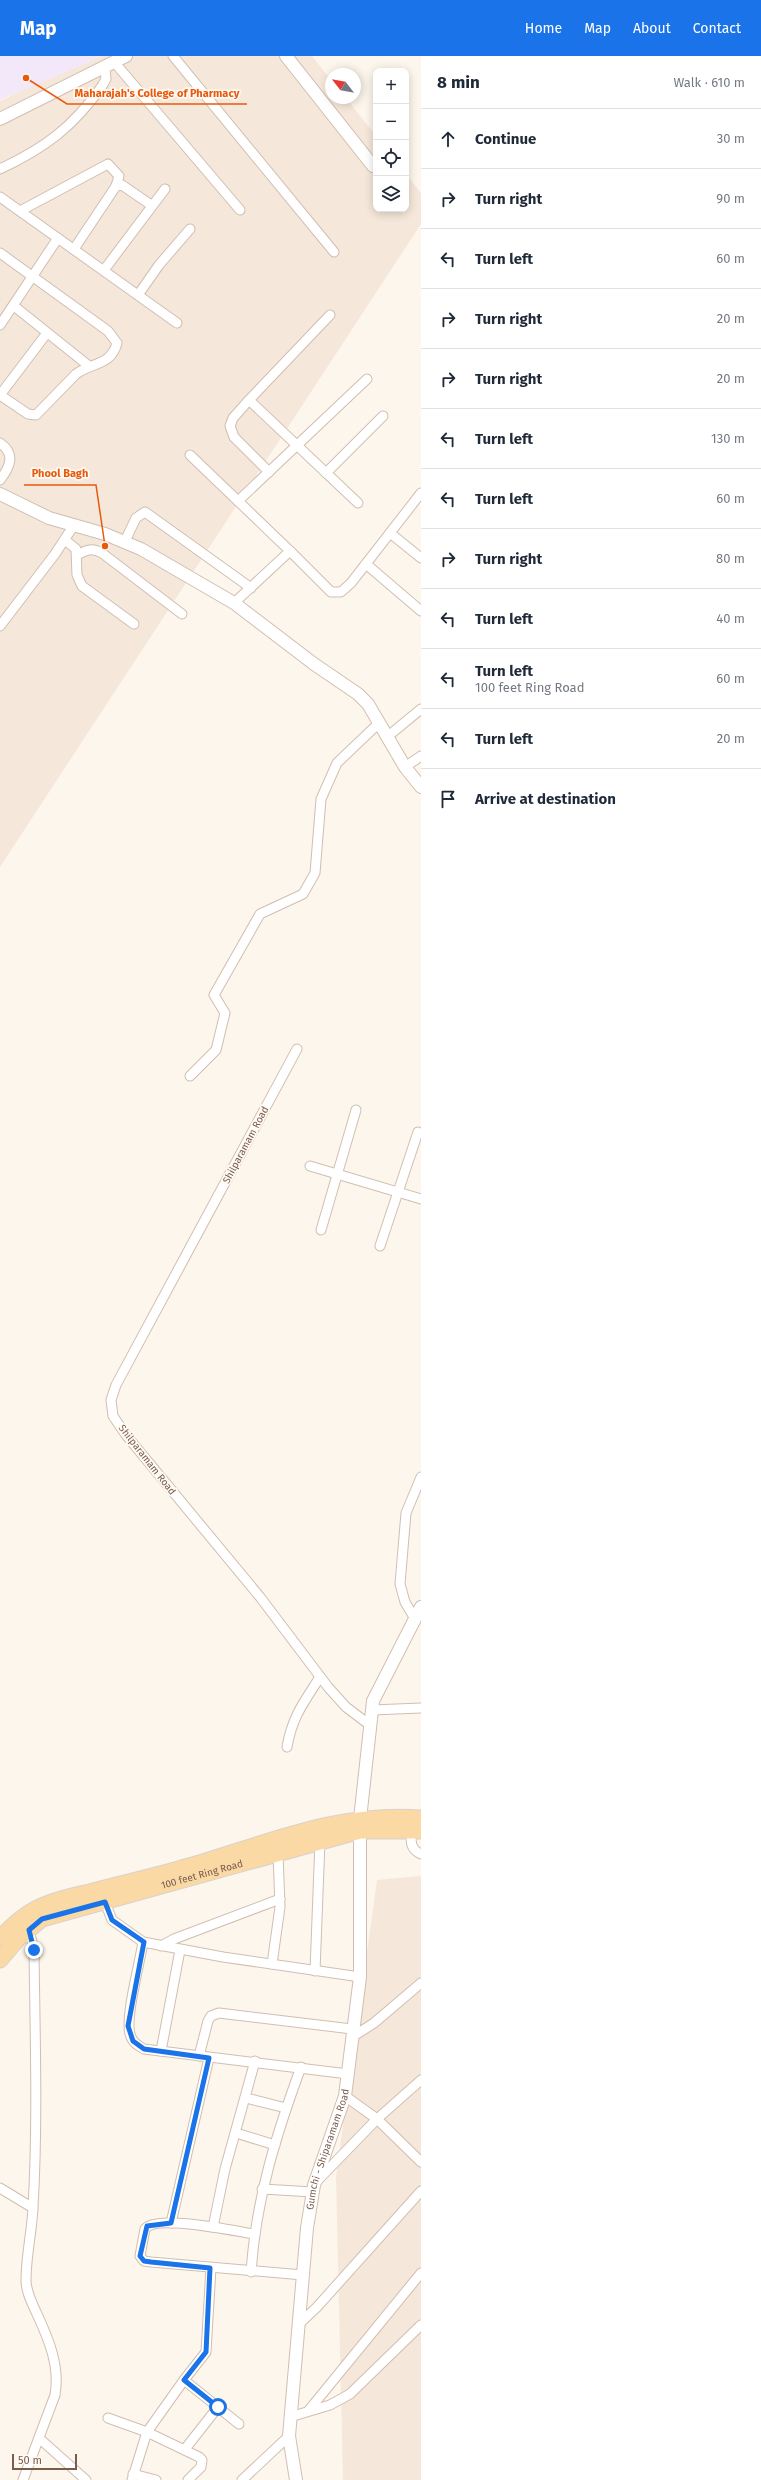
<!DOCTYPE html>
<html lang="en">
<head>
<meta charset="utf-8">
<style>
  body { margin:0; font-family:"Fira Sans",sans-serif; background:#f2f2f3; color:#1f2937 }
  .controls { position:absolute; right:12px; top:12px; display:grid; overflow:hidden; border-radius:8px; box-shadow:0 2px 10px #0003 }
  .controls button { width:36px; height:36px; display:grid; place-items:center; padding:0; border:0; border-bottom:1px solid #e0e1e3; background:#fff; color:#1f2937; font:20px sans-serif }
  .compass { position:absolute; left:325px; top:12px; width:36px; height:36px; border-radius:50%; background:#fff; box-shadow:0 2px 10px #0003; rotate:301deg }
  .scale { position:absolute; left:12px; bottom:10px; width:65px; box-sizing:border-box; padding-left:4px; border:2px solid #7a5c4d; border-top:0; font-size:11px; line-height:14px; white-space:nowrap; color:#7a5c4d; -webkit-text-stroke:3px #fffaf3; paint-order:stroke }
  .stop { position:absolute; width:12px; height:12px; margin:-9px; border:3px solid #1a73e8; border-radius:50%; background:#fff }
  .stop.end { background:#1a73e8; border-color:#fff; box-shadow:0 1px 4px #0008 }
  .list { margin:0; padding:0; list-style:none }
  h2 { display:flex; justify-content:space-between; align-items:center; height:52px; margin:0; padding:0 16px; font-size:17px }
  h2 small { font-size:13px; font-weight:400; color:#747a83 }
  .list li { display:grid; grid-template-columns:26px 1fr auto; gap:12px; align-items:center; box-sizing:border-box; height:60px; padding:0 16px; border-top:1px solid #e0e1e3 }
  .list b { display:block; font-size:15px; white-space:nowrap }
  .list p { margin:0; font-size:13px; white-space:nowrap; color:#747a83 }
  .list em { font-size:13px; font-style:normal; color:#747a83 }
  .icon { flex:none; width:22px; height:22px; fill:none; stroke:currentColor; stroke-width:2; stroke-linecap:round; stroke-linejoin:round }
  .map { position:relative; flex:none; width:421px; height:2424px; overflow:hidden }
  header { display:flex; align-items:center; gap:24px; box-sizing:border-box; height:56px; padding:0 20px; background:#1a73e8; color:#fff }
  header strong { font-size:19px }
  nav { display:flex; gap:22px; margin-inline-start:auto; font-size:14px }
  main { display:flex }
  aside { flex:1; background:#fff }
  .map>svg:first-child { display:block }
  .residential { fill:#f5e8da }
  .education { fill:#f3e8fa }
  .lines { fill:none; stroke-linecap:round; stroke-linejoin:round }
  .minor-casing { stroke:#d1beb0; stroke-width:11 }
  .tertiary-casing { stroke:#d1beb0; stroke-width:14 }
  .primary-casing { stroke:#dad1cd; stroke-width:17 }
  .minor { stroke:#fff; stroke-width:9 }
  .tertiary { stroke:#fff; stroke-width:12 }
  .primary { stroke:#fbd9a5; stroke-width:15 }
  .route { stroke:#1a73e8; stroke-width:5 }
  .labels { text-anchor:middle; dominant-baseline:central; stroke-width:3.5; stroke-linejoin:round; paint-order:stroke }
  .street-label { font-size:10px; fill:#7a5c4d; stroke:#fffaf3 }
  .leader { fill:none; stroke:#e8590c; stroke-width:1.5 }
  .callout-dot { fill:#e8590c; stroke:#fffaf3; stroke-width:1.5 }
  .callout-label { font-size:11px; text-anchor:middle; font-weight:bold; fill:#e8590c; stroke:#fffaf3; stroke-width:3.5; stroke-linejoin:round; paint-order:stroke }
</style>
</head>
<body>
<header>
<strong>Map</strong>
<nav><a>Home</a><a>Map</a><a>About</a><a>Contact</a></nav>
</header>
<main>
<div class="map">
<svg width="421" height="2424" viewBox="0 0 421 2424">
  <rect width="100%" height="100%" fill="#fdf6ec"/>
  <g class="residential">
    <path d="M 92,0 L 312,0 L 331,24 L 331,42 L 346,42 L 376,80 L 376,153 L 406,153 L 406,118 L 421,137 L 421,168 L 0,811 L 0,45 Z"/>
    <path d="M 421,1820 L 421,2424 L 343,2424 L 336,2120 L 377,1824 Z"/>
  </g>
  <path class="education" d="M 0,0 L 103,0 L 0,44 Z"/>
  <g class="lines">
    <g class="minor-casing">
      <g id="minor">
        <path d="M 173,0 L 334,196"/>
        <path d="M 115,7 L 240,154"/>
        <path d="M 0,113 C 45,92 73,71 102,30 L 106,23 L 105,12"/>
        <path d="M 0,141 L 177,267"/>
        <path d="M 20,155 L 108,108 L 119,120 L 116,130"/>
        <path d="M 74,193 L 116,130 L 122,129 L 151,149"/>
        <path d="M 0,197 L 108,275 L 117,287 C 111,310 92,306 76,318 L 36,359 L 28,358 L 0,339"/>
        <path d="M 104,214 L 165,133"/>
        <path d="M 138,239 L 159,209 L 190,173"/>
        <path d="M 14,250 L 89,310"/>
        <path d="M 0,269 L 58,182"/>
        <path d="M 0,339 L 47,277"/>
        <path d="M 249,344 L 358,447"/>
        <path d="M 0,387 C 16,398 10,411 0,424"/>
        <path d="M 190,399 L 238,445"/>
        <path d="M 269,416 L 234,381 L 230,370 L 233,362 L 249,344 L 330,259"/>
        <path d="M 326,417 L 383,360"/>
        <path d="M 390,477 L 421,502"/>
        <path d="M 65,484 L 76,493 L 77,519 L 82,530 L 134,568"/>
        <path d="M 125,485 L 136,462 L 145,456 L 251,532"/>
        <path d="M 290,495 L 331,536 L 341,536 L 351,527 L 421,437"/>
        <path d="M 78,499 C 87,493 93,492 102,497 L 182,558"/>
        <path d="M 366,508 L 421,555"/>
        <path d="M 234,547 L 290,495 L 238,445 L 367,323"/>
        <path d="M 0,570 L 55,498 L 74,469"/>
        <path d="M 387,681 L 421,653"/>
        <path d="M 405,711 L 421,700"/>
        <path d="M 297,993 L 116,1329 L 111,1344 L 113,1360 L 126,1379 L 260,1541 L 328,1631 L 346,1651 L 371,1670"/>
        <path d="M 190,1020 L 216,994 L 225,957 L 214,939 L 260,858 L 303,838 L 315,817 L 321,743 L 337,707 L 379,667"/>
        <path d="M 310,1110 L 421,1143"/>
        <path d="M 321,1174 L 356,1054"/>
        <path d="M 380,1190 L 418,1076"/>
        <path d="M 415,1563 L 405,1546 L 400,1528 L 406,1457 L 421,1421"/>
        <path d="M 372,1654 L 421,1652"/>
        <path d="M 287,1691 C 292,1661 304,1646 320,1621"/>
        <path d="M 411,1775 C 411,1786 410,1793 421,1798"/>
        <path d="M 105,1846 L 112,1864 L 143,1886 L 223,1901 L 360,1921"/>
        <path d="M 143,1886 C 140,1906 125,1961 130,1978 C 132,1986 137,1989 144,1993 L 348,2018"/>
        <path d="M 161,1890 L 174,1883 L 280,1843"/>
        <path d="M 272,1908 L 280,1851 L 278,1797"/>
        <path d="M 315,1915 L 320,1785"/>
        <path d="M 352,1981 L 374,1967 L 421,1927"/>
        <path d="M 161,1995 L 180,1894"/>
        <path d="M 199,2000 L 208,1965 L 211,1960 L 219,1957 L 352,1973"/>
        <path d="M 345,2040 L 377,2063 L 421,2106"/>
        <path d="M 246,2042 L 286,2052"/>
        <path d="M 236,2077 L 275,2089"/>
        <path d="M 316,2126 L 377,2063 L 421,2024"/>
        <path d="M 0,2132 L 33,2152"/>
        <path d="M 262,2133 L 313,2136"/>
        <path d="M 171,2167 L 209,2002"/>
        <path d="M 213,2171 L 225,2113 L 255,2005"/>
        <path d="M 254,2178 C 235,2175 155,2158 145,2173 L 140,2200 L 144,2205 L 151,2206 L 303,2219"/>
        <path d="M 251,2216 C 256,2143 276,2079 301,2011"/>
        <path d="M 299,2268 L 317,2251 L 421,2135"/>
        <path d="M 184,2324 L 239,2368"/>
        <path d="M 309,2354 L 421,2217"/>
        <path d="M 290,2361 L 330,2349 L 350,2338 L 421,2269"/>
        <path d="M 108,2362 L 147,2376 L 199,2401 L 202,2404 L 201,2411 L 188,2424"/>
        <path d="M 39,2382 L 86,2424"/>
        <path d="M 185,2393 L 218,2351"/>
        <path d="M 133,2418 L 156,2424"/>
        <path d="M 23,2424 L 55,2339 C 60,2310 49,2284 37,2258 C 32,2247 26,2236 26,2224 C 26,2200 32,2175 33,2151 C 38,2066 35,1980 34,1894 L 29,1874"/>
        <path d="M 132,2424 L 147,2376 L 184,2324 L 206,2296 L 211,2212"/>
        <path d="M 242,2424 L 289,2380"/>
      </g>
    </g>
    <g class="tertiary-casing">
      <g id="tertiary">
        <path d="M 286,0 L 373,110"/>
        <path d="M 0,63 L 126,0"/>
        <path d="M 0,438 L 49,462 L 105,478 L 141,493 L 234,547 L 314,608 L 358,638 L 368,648 L 405,711 L 421,731"/>
        <path id="s1" d="M 296,2424 L 289,2380 L 307,2172 L 314,2129 L 345,2040 L 360,1921 L 360,1763 L 373,1645 L 421,1551"/>
      </g>
    </g>
    <g class="primary-casing">
      <g id="primary">
        <path d="M 0,1882 C 11,1871 23,1859 37,1852 C 53,1844 72,1840 90,1836 C 123,1827 156,1820 189,1810 C 269,1787 335,1756 421,1762"/>
        <path id="s2" d="M 0,1904 L 18,1883 L 42,1863 L 360,1775 L 421,1775"/>
      </g>
    </g>
    <use href="#minor" class="minor"/>
    <use href="#tertiary" class="tertiary"/>
    <use href="#primary" class="primary"/>
  </g>
  <g class="lines">
    <path class="route" d="M 34,1894 L 29,1874 L 42,1863 L 105,1846 L 112,1864 L 144,1886 L 128,1970 L 133,1985 L 144,1993 L 209,2002 L 171,2167 L 147,2170 L 140,2200 L 144,2205 L 151,2206 L 210,2212 L 206,2296 L 184,2324 L 218,2351"/>
  </g>
  <g class="labels">
    <g class="street-label">
      <text transform="translate(246 1089) rotate(-62)">Shilparamam Road</text>
      <text transform="translate(147 1404) rotate(52)">Shilparamam Road</text>
      <text stroke="none"><textPath href="#s2" startOffset="225">100 feet Ring Road</textPath></text>
      <text stroke="none"><textPath href="#s1" startOffset="335">Gumchi - Shiparamam Road</textPath></text>
    </g>
  </g>
  <path class="leader" d="M26 22L67 48H247M105 490L96 429H24"/>
  <g class="callout-dot">
    <circle cx="26" cy="22" r="4"/>
    <circle cx="105" cy="490" r="4"/>
  </g>
  <g class="callout-label">
    <text x="157" y="41">Maharajah's College of Pharmacy</text>
    <text x="60" y="421">Phool Bagh</text>
  </g>
</svg>
<div class="controls">
<button>+</button>
<button>−</button>
<button><svg class="icon" aria-label="locate" viewBox="0 0 24 24"><circle cx="12" cy="12" r="6"/><path d="M12 2v4M12 18v4M2 12h4M18 12h4"/></svg></button>
<button><svg class="icon" aria-label="layers" viewBox="0 0 24 24"><path d="M12 4l9 5-9 5-9-5zM3 14l9 5 9-5"/></svg></button>
</div>
<svg class="compass" viewBox="-18 -18 36 36"><path d="M0-13l5 13h-10z" fill="#e53935"/><path d="M0 13l5-13h-10z" fill="#747a83"/></svg>
<div class="scale">50 m</div>
<div class="stop" style="left:218px;top:2351px"></div>
<div class="stop end" style="left:34px;top:1894px"></div>
</div>
<aside>
<h2>8 min<small>Walk · 610 m</small></h2>
<ul class="list">
<li><svg class="icon" aria-label="ahead" viewBox="0 0 24 24"><path d="M12 20V5M6 11l6-6 6 6"/></svg><div><b>Continue</b></div><em>30 m</em></li>
<li><svg class="icon" aria-label="right" viewBox="0 0 24 24"><path d="M7 20v-9h11M14 6l5 5-5 5"/></svg><div><b>Turn right</b></div><em>90 m</em></li>
<li><svg class="icon" aria-label="left" viewBox="0 0 24 24"><path d="M17 20v-9H6M10 6l-5 5 5 5"/></svg><div><b>Turn left</b></div><em>60 m</em></li>
<li><svg class="icon" aria-label="right" viewBox="0 0 24 24"><path d="M7 20v-9h11M14 6l5 5-5 5"/></svg><div><b>Turn right</b></div><em>20 m</em></li>
<li><svg class="icon" aria-label="right" viewBox="0 0 24 24"><path d="M7 20v-9h11M14 6l5 5-5 5"/></svg><div><b>Turn right</b></div><em>20 m</em></li>
<li><svg class="icon" aria-label="left" viewBox="0 0 24 24"><path d="M17 20v-9H6M10 6l-5 5 5 5"/></svg><div><b>Turn left</b></div><em>130 m</em></li>
<li><svg class="icon" aria-label="left" viewBox="0 0 24 24"><path d="M17 20v-9H6M10 6l-5 5 5 5"/></svg><div><b>Turn left</b></div><em>60 m</em></li>
<li><svg class="icon" aria-label="right" viewBox="0 0 24 24"><path d="M7 20v-9h11M14 6l5 5-5 5"/></svg><div><b>Turn right</b></div><em>80 m</em></li>
<li><svg class="icon" aria-label="left" viewBox="0 0 24 24"><path d="M17 20v-9H6M10 6l-5 5 5 5"/></svg><div><b>Turn left</b></div><em>40 m</em></li>
<li><svg class="icon" aria-label="left" viewBox="0 0 24 24"><path d="M17 20v-9H6M10 6l-5 5 5 5"/></svg><div><b>Turn left</b><p>100 feet Ring Road</p></div><em>60 m</em></li>
<li><svg class="icon" aria-label="left" viewBox="0 0 24 24"><path d="M17 20v-9H6M10 6l-5 5 5 5"/></svg><div><b>Turn left</b></div><em>20 m</em></li>
<li><svg class="icon" aria-label="arrive" viewBox="0 0 24 24"><path d="M6 21V4h12l-3 4 3 4H6"/></svg><div><b>Arrive at destination</b></div></li>
</ul>
</aside>
</main>
</body>
</html>
